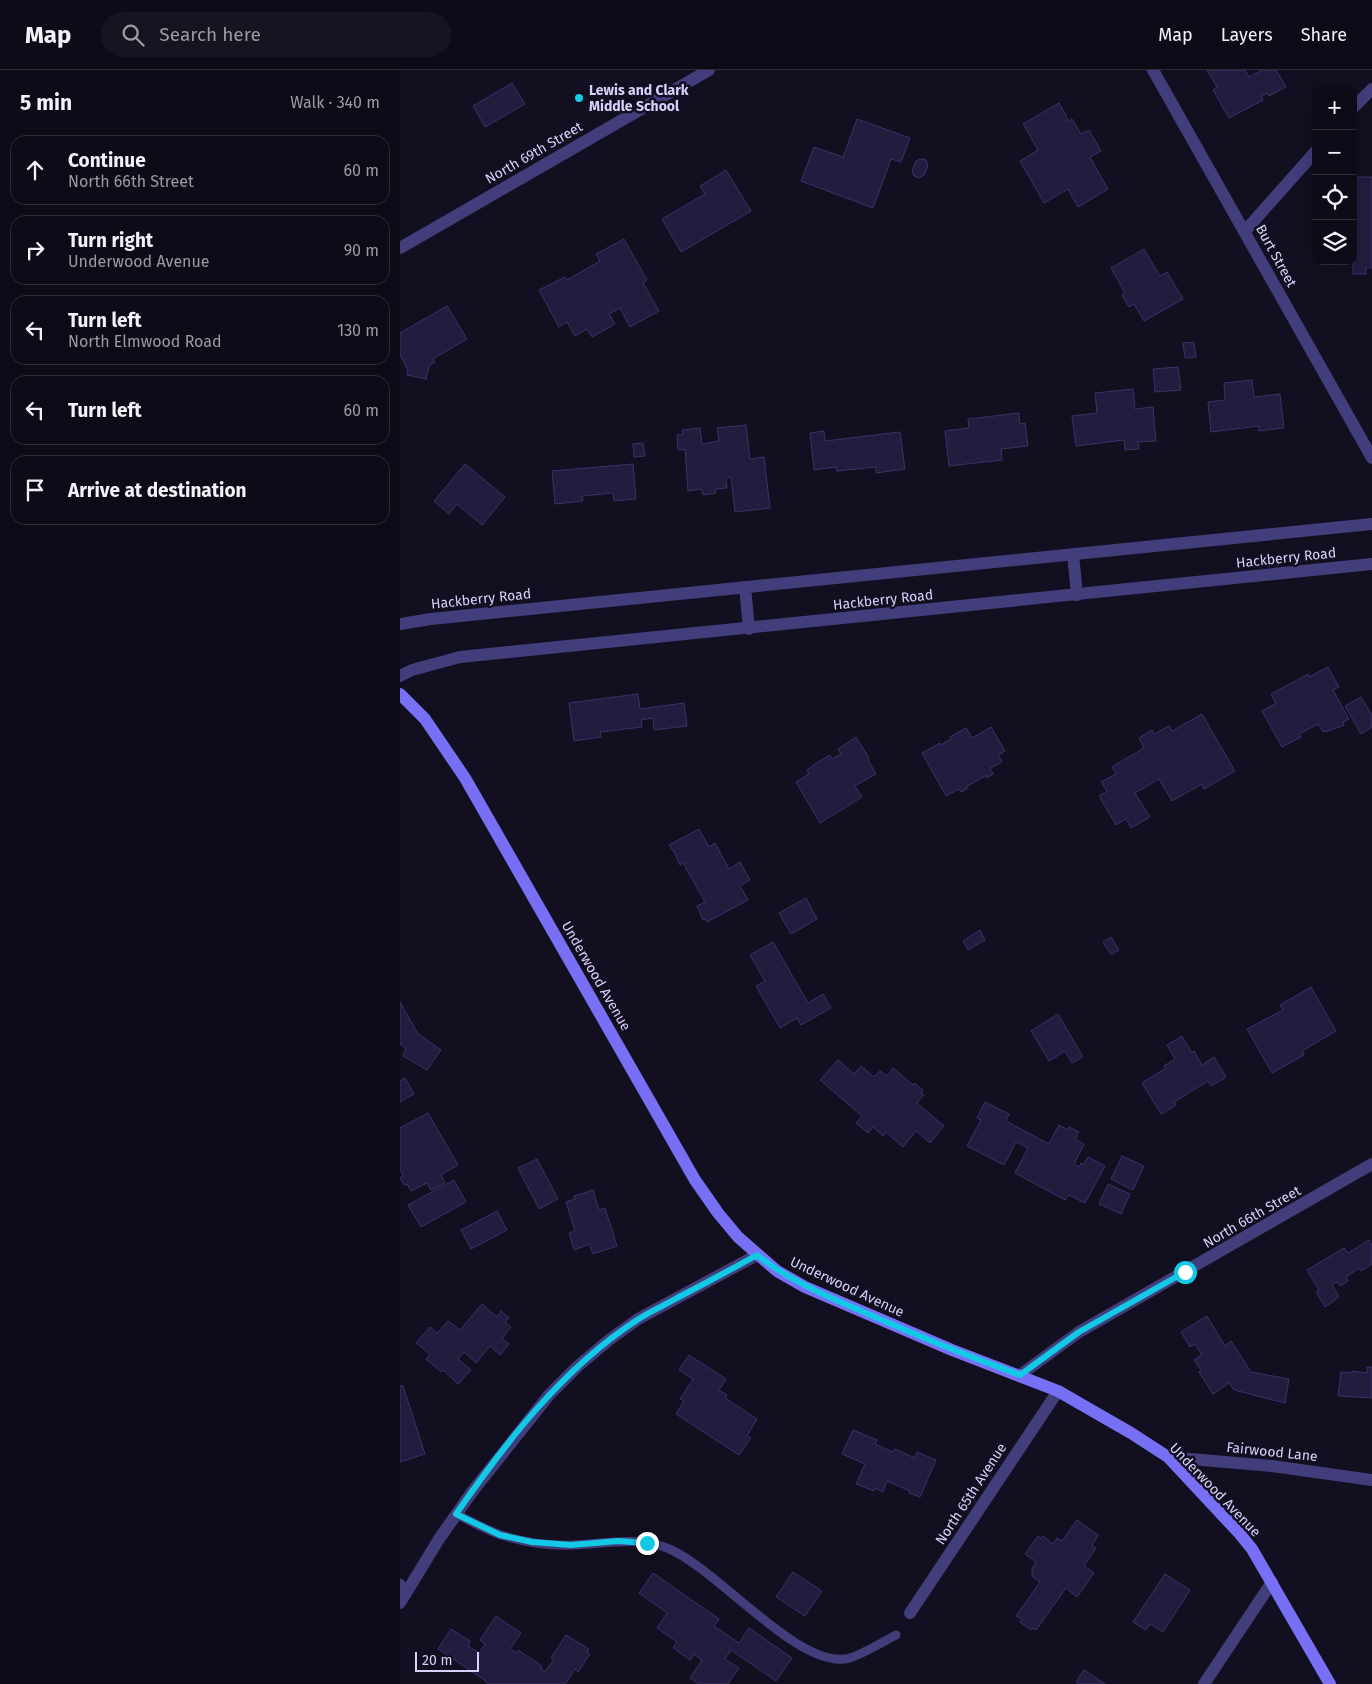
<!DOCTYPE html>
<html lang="en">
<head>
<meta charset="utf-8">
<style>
  body { margin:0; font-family:"Fira Sans",sans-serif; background:#171421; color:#f1f3f6 }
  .controls { position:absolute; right:15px; top:15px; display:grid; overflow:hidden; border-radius:10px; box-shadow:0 5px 20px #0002 }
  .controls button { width:45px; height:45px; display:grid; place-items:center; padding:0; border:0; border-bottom:1px solid #2e2b37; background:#0e0b18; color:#f1f3f6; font:25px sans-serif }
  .scale { position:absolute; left:15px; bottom:12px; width:64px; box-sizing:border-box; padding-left:5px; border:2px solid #d7d1fb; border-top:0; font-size:14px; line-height:18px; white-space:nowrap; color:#d7d1fb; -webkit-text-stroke:4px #120f20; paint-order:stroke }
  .stop { position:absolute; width:15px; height:15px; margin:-11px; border:4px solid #12cae6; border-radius:50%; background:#fff }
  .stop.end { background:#12cae6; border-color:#fff; box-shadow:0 1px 5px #0008 }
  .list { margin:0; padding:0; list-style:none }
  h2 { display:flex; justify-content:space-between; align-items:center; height:65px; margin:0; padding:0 20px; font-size:21px }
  h2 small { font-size:16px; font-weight:400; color:#9b9ba2 }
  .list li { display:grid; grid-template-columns:32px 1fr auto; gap:15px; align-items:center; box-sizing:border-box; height:70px; margin:0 10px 10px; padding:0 10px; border:1px solid #2e2b37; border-radius:15px }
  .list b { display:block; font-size:19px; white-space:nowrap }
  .list p { margin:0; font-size:16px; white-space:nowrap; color:#9b9ba2 }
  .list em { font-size:16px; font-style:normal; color:#9b9ba2 }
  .icon { flex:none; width:28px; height:28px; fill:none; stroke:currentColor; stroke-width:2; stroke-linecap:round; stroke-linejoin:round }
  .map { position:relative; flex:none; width:972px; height:1614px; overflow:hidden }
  header { display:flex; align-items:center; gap:30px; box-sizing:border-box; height:70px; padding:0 25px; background:#0e0b18; border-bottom:1px solid #2e2b37 }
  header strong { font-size:24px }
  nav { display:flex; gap:28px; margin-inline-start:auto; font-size:18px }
  .search { width:350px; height:45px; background:#171421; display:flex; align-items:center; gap:12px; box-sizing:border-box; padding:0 18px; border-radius:28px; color:#9b9ba2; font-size:19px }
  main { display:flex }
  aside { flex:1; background:#0e0b18 }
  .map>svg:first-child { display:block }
  .building { fill:#241c3f; stroke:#3d3069 }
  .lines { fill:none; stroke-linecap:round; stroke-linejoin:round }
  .service { stroke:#423d7b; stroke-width:9 }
  .minor { stroke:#423d7b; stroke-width:12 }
  .tertiary { stroke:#423d7b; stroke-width:12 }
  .secondary { stroke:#7770f4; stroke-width:12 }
  .route { stroke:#12cae6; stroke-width:6 }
  .poi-dot { fill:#12cae6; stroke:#120f20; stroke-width:2 }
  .labels { text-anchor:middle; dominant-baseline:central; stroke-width:5; stroke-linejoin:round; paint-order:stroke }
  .poi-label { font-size:14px; font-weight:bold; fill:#d7d1fb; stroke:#120f20; text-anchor:start }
  .street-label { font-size:14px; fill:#d7d1fb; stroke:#120f20 }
</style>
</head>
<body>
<header>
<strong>Map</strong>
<div class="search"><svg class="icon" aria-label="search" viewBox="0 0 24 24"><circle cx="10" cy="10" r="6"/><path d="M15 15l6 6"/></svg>Search here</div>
<nav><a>Map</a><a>Layers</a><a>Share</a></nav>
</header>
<main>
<aside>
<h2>5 min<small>Walk · 340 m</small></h2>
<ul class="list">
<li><svg class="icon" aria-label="ahead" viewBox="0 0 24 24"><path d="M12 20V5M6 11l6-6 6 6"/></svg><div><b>Continue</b><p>North 66th Street</p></div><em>60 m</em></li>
<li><svg class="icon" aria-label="right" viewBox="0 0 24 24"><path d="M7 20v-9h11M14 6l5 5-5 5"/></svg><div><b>Turn right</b><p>Underwood Avenue</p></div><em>90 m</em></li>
<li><svg class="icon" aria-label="left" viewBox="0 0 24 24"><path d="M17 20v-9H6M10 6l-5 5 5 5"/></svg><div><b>Turn left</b><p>North Elmwood Road</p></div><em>130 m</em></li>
<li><svg class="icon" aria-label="left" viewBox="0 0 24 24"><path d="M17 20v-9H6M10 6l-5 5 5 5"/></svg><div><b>Turn left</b></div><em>60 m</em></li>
<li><svg class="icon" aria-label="arrive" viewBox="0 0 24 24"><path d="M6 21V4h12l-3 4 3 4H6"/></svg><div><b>Arrive at destination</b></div></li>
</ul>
</aside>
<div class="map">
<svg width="972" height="1614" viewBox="0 0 972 1614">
  <rect width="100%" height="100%" fill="#120f20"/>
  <g class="building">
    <path d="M 807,0 L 845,0 L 849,7 L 862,0 L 876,0 L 886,17 L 869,26 L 867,23 L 861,26 L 863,30 L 829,48 L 813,20 L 817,17 Z"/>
    <path d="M 112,13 L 125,34 L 85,57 L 73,36 Z"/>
    <path d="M 659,33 L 669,51 L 672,49 L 681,64 L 689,60 L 701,81 L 690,87 L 708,119 L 678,137 L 668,119 L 644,133 L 620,91 L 638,80 L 623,54 Z"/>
    <path d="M 457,49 L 510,68 L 501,92 L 491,89 L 473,138 L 401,111 L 414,77 L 443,87 Z"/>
    <path d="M 521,89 L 526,90 L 528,96 L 524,105 L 519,108 L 514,106 L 512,101 L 516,91 Z"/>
    <path d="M 326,100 L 351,141 L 281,182 L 262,149 L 305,124 L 300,116 Z"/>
    <path d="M 953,107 L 972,107 L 972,198 L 966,198 L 966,204 L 953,204 Z"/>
    <path d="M 224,169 L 247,210 L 243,213 L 259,241 L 230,257 L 220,238 L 209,244 L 215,254 L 192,267 L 187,259 L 175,266 L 167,252 L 159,257 L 139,220 L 165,207 L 167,210 L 200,191 L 196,184 Z"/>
    <path d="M 744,179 L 760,206 L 767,202 L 783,229 L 744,251 L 734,234 L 729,237 L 722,225 L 725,223 L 711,198 Z"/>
    <path d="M 47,236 L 67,269 L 33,289 L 35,292 L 29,296 L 26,309 L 7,305 L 8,300 L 0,285 L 0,263 Z"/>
    <path d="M 794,272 L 796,287 L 785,288 L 783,273 Z"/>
    <path d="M 778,297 L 781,320 L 755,322 L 753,299 Z"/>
    <path d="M 852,310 L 854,327 L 880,324 L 884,358 L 859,361 L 859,356 L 811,362 L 808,332 L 825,330 L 824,313 Z"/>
    <path d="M 733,319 L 735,339 L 753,337 L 756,371 L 738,372 L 739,379 L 725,380 L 724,370 L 676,376 L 672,346 L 697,343 L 695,323 Z"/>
    <path d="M 619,343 L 620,354 L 625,353 L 628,376 L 601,379 L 602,390 L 549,396 L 545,361 L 569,358 L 568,349 Z"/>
    <path d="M 346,355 L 350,389 L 364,387 L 370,438 L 335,442 L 331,407 L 326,408 L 327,418 L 315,419 L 316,423 L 303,425 L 302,419 L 288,421 L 285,379 L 278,380 L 277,365 L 283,364 L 282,360 L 300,358 L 302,374 L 319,371 L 317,358 Z"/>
    <path d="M 424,361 L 425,371 L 500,362 L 505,399 L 476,403 L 476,397 L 437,401 L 436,397 L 414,400 L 410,363 Z"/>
    <path d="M 243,373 L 245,386 L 234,387 L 233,374 Z"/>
    <path d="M 65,394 L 105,427 L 82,455 L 57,434 L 49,444 L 34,431 Z"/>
    <path d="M 233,394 L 236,429 L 214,431 L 213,423 L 182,426 L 183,431 L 155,434 L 152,401 Z"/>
    <path d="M 928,597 L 939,617 L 933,620 L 949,649 L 943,652 L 944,655 L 926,662 L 925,660 L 923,662 L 918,654 L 899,664 L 901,667 L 882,677 L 862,641 L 876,633 L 871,624 L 908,604 L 909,607 Z"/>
    <path d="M 238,624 L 240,639 L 284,633 L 287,656 L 254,660 L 253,648 L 241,650 L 242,657 L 200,662 L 201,667 L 174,671 L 169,633 Z"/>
    <path d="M 961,627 L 972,645 L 972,657 L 961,664 L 945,636 Z"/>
    <path d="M 802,644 L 835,701 L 804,719 L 802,714 L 772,731 L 759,709 L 735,723 L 750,747 L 731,758 L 726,749 L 716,755 L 699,726 L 707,721 L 701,712 L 716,704 L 712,697 L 744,678 L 739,668 L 752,660 L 754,664 L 769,656 L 772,661 Z"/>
    <path d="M 591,657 L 605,681 L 598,685 L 602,692 L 590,698 L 593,704 L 587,708 L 587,705 L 566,717 L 567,719 L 561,722 L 559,719 L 546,726 L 522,683 L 540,673 L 541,675 L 551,669 L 550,667 L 566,658 L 572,668 Z"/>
    <path d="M 456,667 L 469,688 L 468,690 L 476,704 L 455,716 L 462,727 L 420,753 L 396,712 L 409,704 L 407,700 L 418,692 L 430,685 L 432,689 L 441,684 L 438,679 Z"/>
    <path d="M 299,759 L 309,777 L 315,773 L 329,799 L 340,792 L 350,810 L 340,816 L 348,830 L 307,852 L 305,849 L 303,850 L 297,836 L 305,832 L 283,793 L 280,795 L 274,781 L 273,781 L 269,775 Z"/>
    <path d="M 406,828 L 417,849 L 391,864 L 379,843 Z"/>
    <path d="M 580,860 L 585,870 L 568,880 L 563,871 Z"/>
    <path d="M 711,867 L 719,880 L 711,885 L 703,872 Z"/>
    <path d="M 373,872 L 408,933 L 423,924 L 431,938 L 401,955 L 397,948 L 380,958 L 356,916 L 365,911 L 350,885 Z"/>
    <path d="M 911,917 L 936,961 L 902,981 L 904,985 L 872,1003 L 847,959 L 883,940 L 880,935 Z"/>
    <path d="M 0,932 L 18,964 L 41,980 L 27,1000 L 3,986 L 6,980 L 2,974 L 0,975 Z"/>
    <path d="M 658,944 L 683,987 L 672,993 L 665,981 L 649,991 L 631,961 Z"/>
    <path d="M 782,966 L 792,983 L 794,981 L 802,995 L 814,987 L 826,1007 L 811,1016 L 808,1011 L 774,1032 L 776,1035 L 761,1044 L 742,1013 L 766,998 L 764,996 L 775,989 L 767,975 Z"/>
    <path d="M 438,990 L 454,1004 L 461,996 L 474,1007 L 480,1001 L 487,1006 L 493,998 L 513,1015 L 514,1013 L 523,1020 L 521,1023 L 524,1025 L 517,1033 L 544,1056 L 530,1073 L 516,1061 L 503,1077 L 486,1062 L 483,1066 L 473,1057 L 468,1063 L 456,1053 L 462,1046 L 420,1010 Z"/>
    <path d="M 5,1008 L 14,1024 L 0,1032 L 0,1011 Z"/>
    <path d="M 585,1032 L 609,1044 L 606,1051 L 649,1074 L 659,1055 L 668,1060 L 669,1057 L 679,1062 L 675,1069 L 684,1074 L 674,1094 L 679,1097 L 681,1093 L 684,1094 L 688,1087 L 705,1096 L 685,1133 L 669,1125 L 665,1130 L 615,1103 L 628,1078 L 616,1072 L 604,1095 L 567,1076 L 581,1050 L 577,1048 Z"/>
    <path d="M 28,1043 L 58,1095 L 41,1105 L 45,1113 L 31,1120 L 27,1113 L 11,1121 L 7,1114 L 4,1115 L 0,1108 L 3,1105 L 0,1100 L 0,1058 Z"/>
    <path d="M 722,1086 L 744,1096 L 733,1120 L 711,1109 Z"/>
    <path d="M 137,1089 L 158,1129 L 139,1139 L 118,1098 Z"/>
    <path d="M 54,1110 L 66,1132 L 21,1157 L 8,1135 Z"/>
    <path d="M 708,1114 L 730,1124 L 721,1144 L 699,1134 Z"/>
    <path d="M 193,1120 L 199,1140 L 205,1138 L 217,1176 L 193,1184 L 190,1174 L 174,1180 L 169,1163 L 175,1161 L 166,1132 L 175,1129 L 174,1126 Z"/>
    <path d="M 97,1141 L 107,1160 L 71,1179 L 61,1160 Z"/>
    <path d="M 969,1170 L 972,1175 L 972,1194 L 961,1201 L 959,1198 L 946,1207 L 948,1211 L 940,1216 L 937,1212 L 932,1215 L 939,1227 L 925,1237 L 916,1222 L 919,1220 L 907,1200 L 944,1178 L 948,1183 Z"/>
    <path d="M 82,1234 L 97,1247 L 101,1241 L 109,1248 L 105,1252 L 111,1257 L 102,1268 L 109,1274 L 100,1285 L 90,1276 L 76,1293 L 64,1282 L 58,1289 L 71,1300 L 58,1314 L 43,1300 L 41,1302 L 26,1289 L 30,1284 L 16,1273 L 30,1257 L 37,1263 L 48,1251 L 60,1260 Z"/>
    <path d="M 807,1246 L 825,1276 L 831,1271 L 851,1302 L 889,1309 L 885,1333 L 834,1320 L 829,1313 L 813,1324 L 799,1302 L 801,1300 L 794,1290 L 802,1285 L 795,1274 L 790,1277 L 781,1262 Z"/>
    <path d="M 289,1285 L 326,1309 L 319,1320 L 327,1325 L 325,1328 L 357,1349 L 347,1366 L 351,1368 L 339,1385 L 276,1344 L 284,1331 L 280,1329 L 293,1309 L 279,1300 Z"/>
    <path d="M 967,1297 L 972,1297 L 972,1328 L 938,1326 L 941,1302 L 952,1303 L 952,1301 L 967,1303 Z"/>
    <path d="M 0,1316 L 3,1316 L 25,1384 L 0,1392 Z"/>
    <path d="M 453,1360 L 477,1370 L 475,1374 L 493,1382 L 495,1379 L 515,1388 L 517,1382 L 536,1390 L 520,1427 L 509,1423 L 510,1421 L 487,1411 L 483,1422 L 475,1418 L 474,1421 L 456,1414 L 465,1394 L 442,1384 Z"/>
    <path d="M 677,1450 L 698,1465 L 692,1476 L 696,1478 L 684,1496 L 694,1503 L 677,1527 L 666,1518 L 636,1560 L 633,1558 L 631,1560 L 620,1552 L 622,1549 L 616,1546 L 640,1512 L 632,1506 L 632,1499 L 636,1492 L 625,1484 L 638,1466 L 641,1468 L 643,1466 L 653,1474 L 657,1468 L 662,1471 Z"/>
    <path d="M 393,1502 L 422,1521 L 405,1546 L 376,1527 Z"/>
    <path d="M 253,1503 L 319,1549 L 314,1556 L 339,1573 L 349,1558 L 392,1588 L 376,1611 L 331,1580 L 325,1589 L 339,1598 L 328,1614 L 298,1614 L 290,1608 L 302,1590 L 294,1584 L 290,1590 L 273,1578 L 277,1572 L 257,1558 L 267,1543 L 239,1523 Z"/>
    <path d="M 765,1504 L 790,1520 L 763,1562 L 750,1554 L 746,1560 L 733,1552 Z"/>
    <path d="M 96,1546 L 121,1563 L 110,1579 L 116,1583 L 118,1580 L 142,1596 L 141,1599 L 145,1602 L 154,1589 L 151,1588 L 166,1565 L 189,1579 L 187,1582 L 190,1584 L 178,1602 L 175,1599 L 165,1614 L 88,1614 L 83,1609 L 38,1579 L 51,1559 L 70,1571 L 68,1576 L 79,1583 L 85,1574 L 80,1570 Z"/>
    <path d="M 684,1600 L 705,1614 L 678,1614 L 676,1612 Z"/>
  </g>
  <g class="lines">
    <g class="service">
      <path d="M 56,1444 C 71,1451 86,1460 101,1465 C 123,1472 150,1476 173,1475 C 204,1474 237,1466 267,1478 C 317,1498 394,1595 445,1589 C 457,1588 484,1571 496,1565"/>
      <path d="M 0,1513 L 7,1521"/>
    </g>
    <g class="minor">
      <path d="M 753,0 L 972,388"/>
      <path d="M 953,38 L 972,19"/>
      <path d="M 845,161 L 916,81"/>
      <path d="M 0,178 L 309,0"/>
      <path d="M 673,484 L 677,525"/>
      <path d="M 345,517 L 349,559"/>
      <path d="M 0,554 L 31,549 L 972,454"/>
      <path d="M 0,606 L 12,600 L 60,587 L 972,494"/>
      <path d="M 768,1387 L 872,1396 L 972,1410"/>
      <path d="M 0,1533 L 39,1469 L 72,1422 L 149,1325 L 178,1296 L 209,1270 L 238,1249 L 357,1185"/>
      <path d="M 510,1543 L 658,1321"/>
      <path d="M 804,1614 L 872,1512"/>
    </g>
    <path class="tertiary" d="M 620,1305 L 679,1262 L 972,1094"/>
    <path class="secondary" d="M 0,624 L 25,649 L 65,708 L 295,1110 L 318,1143 L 338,1167 L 377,1201 L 405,1217 L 552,1280 L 658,1321 L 731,1363 L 768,1387 L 839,1463 L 852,1479 L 930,1614"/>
  </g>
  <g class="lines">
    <path class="route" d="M 247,1473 L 218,1471 L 171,1475 L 132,1472 L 100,1465 L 56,1444 C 106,1372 162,1299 237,1250 C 249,1242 263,1236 277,1228 C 304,1214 330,1200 357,1185 C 391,1212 429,1227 468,1244 C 518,1266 568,1286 620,1305 L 679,1262 L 785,1202"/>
  </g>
  <circle class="poi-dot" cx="179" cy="28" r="5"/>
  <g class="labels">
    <g class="poi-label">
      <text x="189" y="20">Lewis and Clark<tspan x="189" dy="16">Middle School</tspan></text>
    </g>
    <g class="street-label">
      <text transform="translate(134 83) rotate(-30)">North 69th Street</text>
      <text transform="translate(876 186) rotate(61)">Burt Street</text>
      <text transform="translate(886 488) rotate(-6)">Hackberry Road</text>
      <text transform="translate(81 529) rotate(-6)">Hackberry Road</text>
      <text transform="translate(483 530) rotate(-6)">Hackberry Road</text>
      <text transform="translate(196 906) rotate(60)">Underwood Avenue</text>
      <text transform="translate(852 1147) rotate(-30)">North 66th Street</text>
      <text transform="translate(447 1217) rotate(25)">Underwood Avenue</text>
      <text transform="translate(872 1382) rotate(6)">Fairwood Lane</text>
      <text transform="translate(815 1420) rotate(46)">Underwood Avenue</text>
      <text transform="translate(571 1424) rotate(-57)">North 65th Avenue</text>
    </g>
  </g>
</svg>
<div class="controls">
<button>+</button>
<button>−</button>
<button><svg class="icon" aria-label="locate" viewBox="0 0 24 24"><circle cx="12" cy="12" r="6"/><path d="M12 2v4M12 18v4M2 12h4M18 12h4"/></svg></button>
<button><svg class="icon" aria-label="layers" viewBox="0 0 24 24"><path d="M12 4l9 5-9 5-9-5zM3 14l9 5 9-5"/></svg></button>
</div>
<div class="scale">20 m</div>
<div class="stop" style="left:785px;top:1202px"></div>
<div class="stop end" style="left:247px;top:1473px"></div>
</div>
</main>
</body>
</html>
